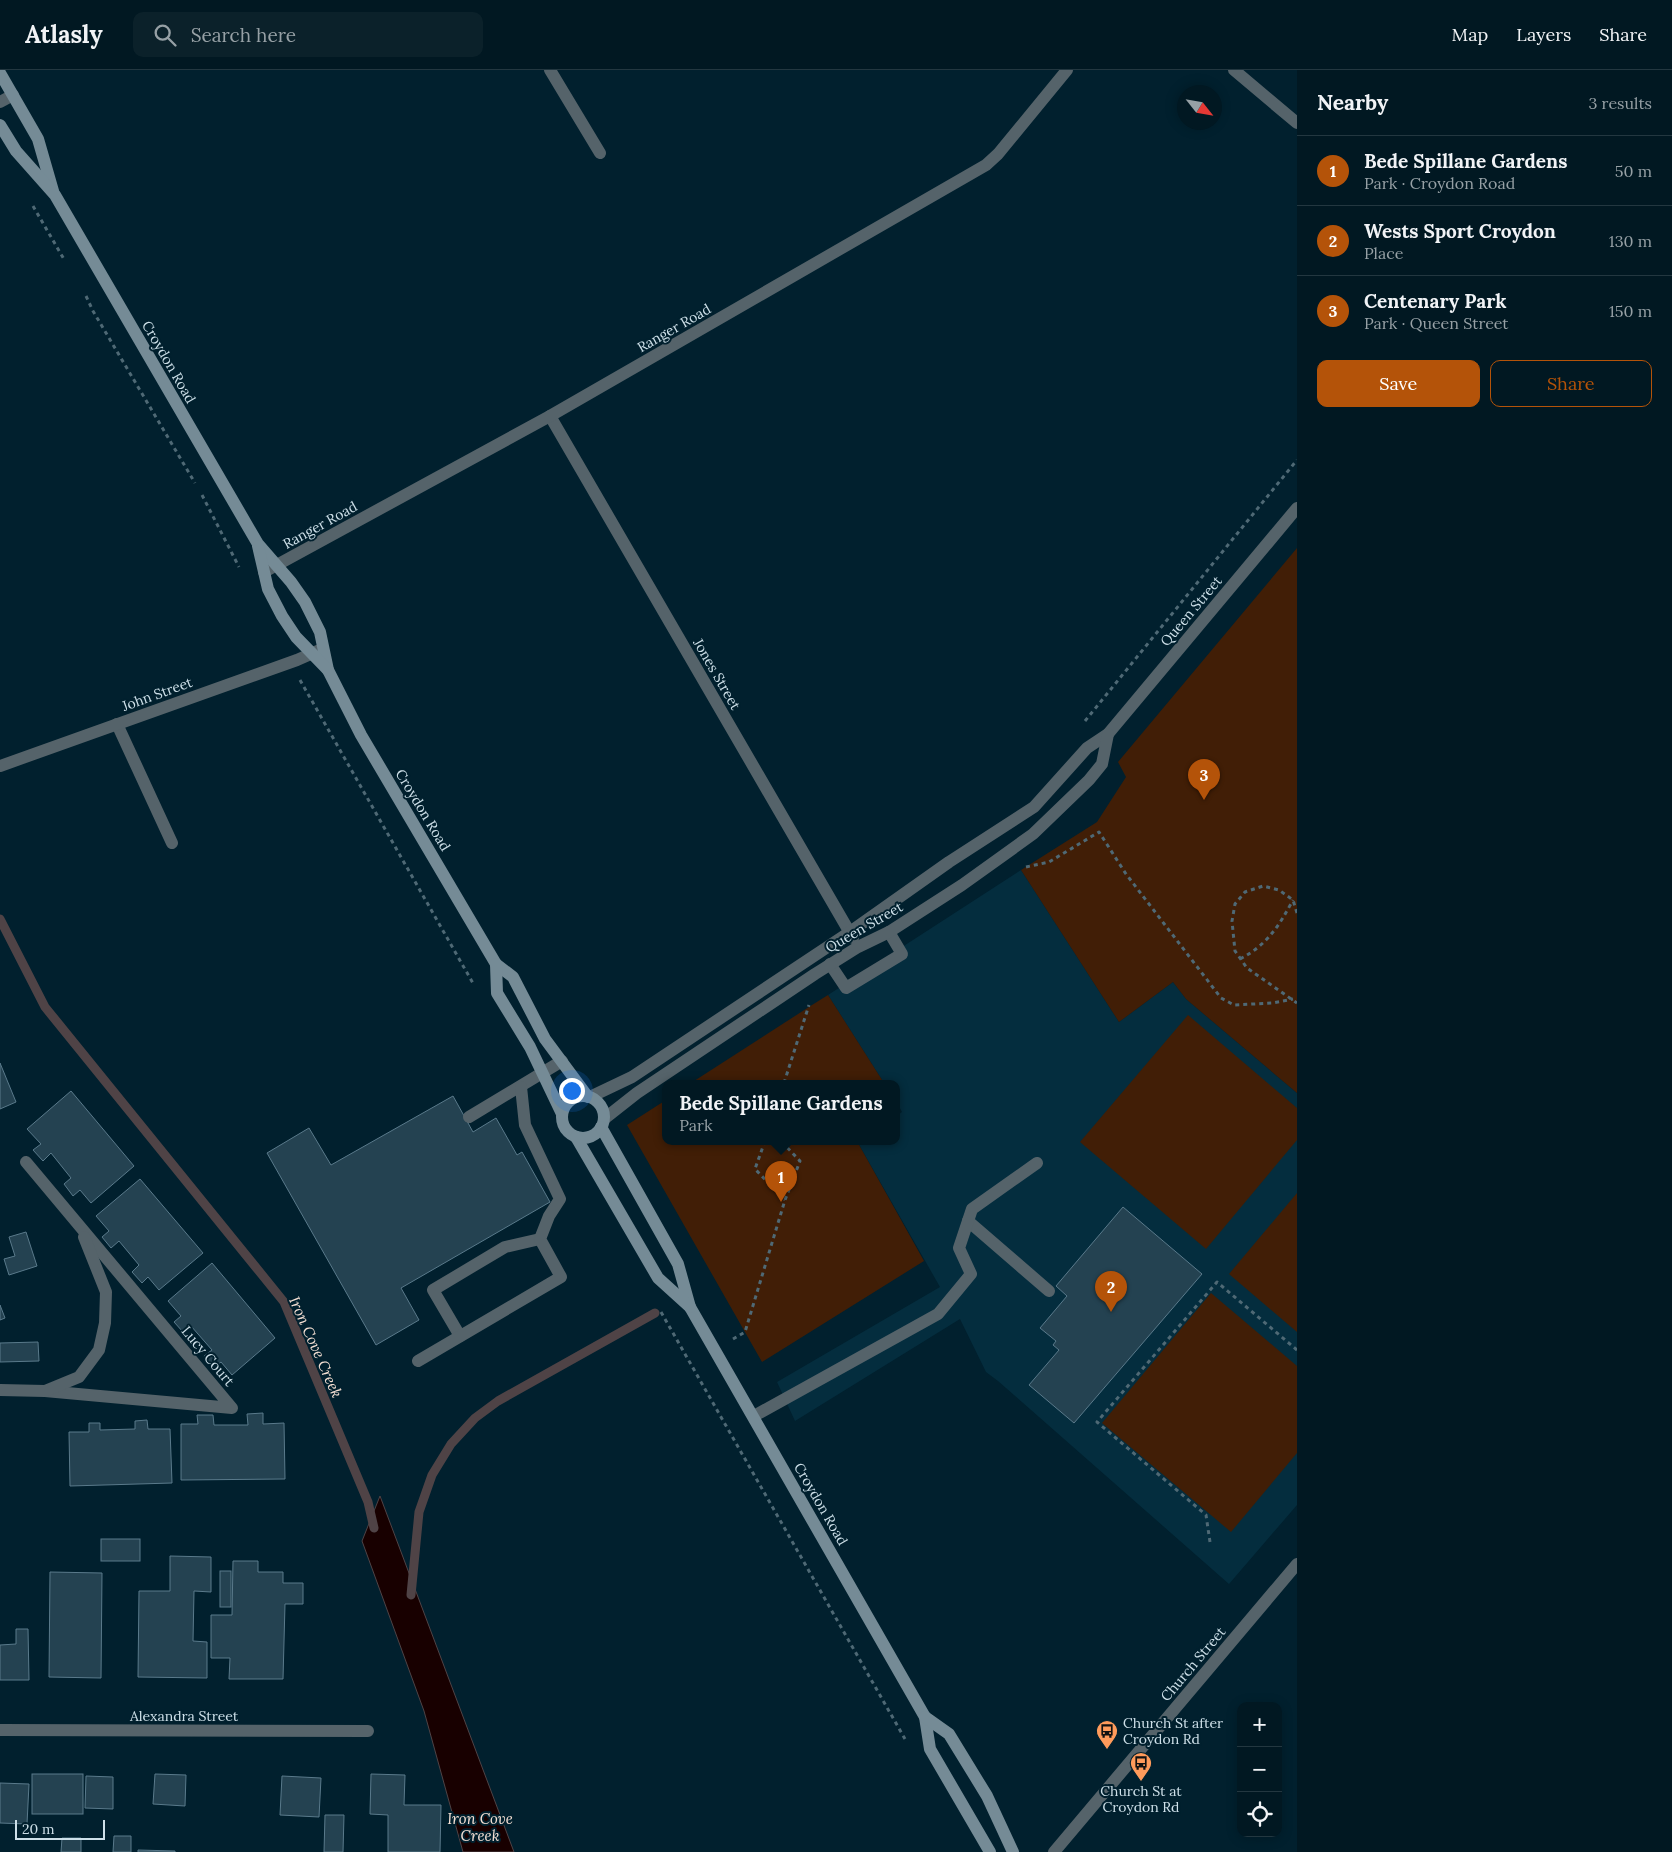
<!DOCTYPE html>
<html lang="en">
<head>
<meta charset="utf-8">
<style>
  body { margin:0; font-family:Lora,serif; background:#0b212a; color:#f1f3f6 }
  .controls { position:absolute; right:15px; bottom:15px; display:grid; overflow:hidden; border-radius:10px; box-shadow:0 2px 12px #0003 }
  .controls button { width:45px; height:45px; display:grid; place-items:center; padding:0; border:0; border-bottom:1px solid #233740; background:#011822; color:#f1f3f6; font:25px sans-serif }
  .compass { position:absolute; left:1177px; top:15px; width:45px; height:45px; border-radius:50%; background:#011822; box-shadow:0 2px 12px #0003; rotate:121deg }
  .scale { position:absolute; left:15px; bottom:12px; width:90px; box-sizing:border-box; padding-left:5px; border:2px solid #cee0e9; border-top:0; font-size:14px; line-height:18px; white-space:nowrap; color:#cee0e9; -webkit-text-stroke:4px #01202e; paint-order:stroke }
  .you { position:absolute; left:571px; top:1020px; width:18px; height:18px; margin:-12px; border:4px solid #fff; border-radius:50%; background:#1a73e8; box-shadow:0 0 0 8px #1a73e833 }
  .badge { display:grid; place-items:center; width:32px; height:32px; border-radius:50%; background:#b45309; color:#fff; font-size:16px; font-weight:700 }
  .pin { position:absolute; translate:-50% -41px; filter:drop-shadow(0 1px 2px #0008) }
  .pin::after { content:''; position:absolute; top:26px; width:18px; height:15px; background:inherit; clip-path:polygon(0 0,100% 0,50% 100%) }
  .popup { position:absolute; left:662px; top:1010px; width:238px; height:65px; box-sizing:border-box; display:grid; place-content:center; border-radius:10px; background:#011822; filter:drop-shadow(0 1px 4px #0005); font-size:16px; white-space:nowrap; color:#96a0a5 }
  .popup b { font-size:19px; color:#f1f3f6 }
  .popup::after { content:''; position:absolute; left:50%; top:100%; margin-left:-10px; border:10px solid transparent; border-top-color:#011822 }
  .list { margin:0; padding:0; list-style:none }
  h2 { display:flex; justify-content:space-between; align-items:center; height:65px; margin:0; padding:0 20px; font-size:21px }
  h2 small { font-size:16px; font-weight:400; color:#96a0a5 }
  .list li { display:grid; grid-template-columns:32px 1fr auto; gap:15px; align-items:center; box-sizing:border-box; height:70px; padding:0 20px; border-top:1px solid #233740 }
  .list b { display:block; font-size:19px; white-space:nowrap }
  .list p { margin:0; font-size:16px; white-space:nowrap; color:#96a0a5 }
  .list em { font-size:16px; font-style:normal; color:#96a0a5 }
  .actions { display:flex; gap:10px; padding:15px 20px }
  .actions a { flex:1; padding:11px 0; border:1px solid #b45309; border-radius:10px; text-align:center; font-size:18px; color:#b45309 }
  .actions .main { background:#b45309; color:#fff }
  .icon { flex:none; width:28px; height:28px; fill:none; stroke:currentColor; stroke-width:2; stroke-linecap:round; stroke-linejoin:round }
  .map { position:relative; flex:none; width:1297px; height:1782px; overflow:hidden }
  header { display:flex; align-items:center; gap:30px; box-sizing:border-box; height:70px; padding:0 25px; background:#011822; border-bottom:1px solid #233740 }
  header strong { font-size:24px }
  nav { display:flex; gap:28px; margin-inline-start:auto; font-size:18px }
  .search { width:350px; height:45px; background:#0b212a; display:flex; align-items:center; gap:12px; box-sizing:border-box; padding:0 18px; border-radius:10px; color:#96a0a5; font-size:19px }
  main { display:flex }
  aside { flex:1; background:#011822 }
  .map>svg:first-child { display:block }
  .built { fill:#042d3e }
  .green { fill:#411e06 }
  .water { fill:#180000; stroke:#4f4346 }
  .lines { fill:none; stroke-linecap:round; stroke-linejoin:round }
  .stream { stroke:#4f4346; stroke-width:9 }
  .building { fill:#244251; stroke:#5a7a8b }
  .path { stroke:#4f6975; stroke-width:3; stroke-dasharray:4 4; stroke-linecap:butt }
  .lane { stroke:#55636a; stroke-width:12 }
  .street { stroke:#55636a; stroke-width:12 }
  .secondary { stroke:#758b96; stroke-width:12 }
  .labels { text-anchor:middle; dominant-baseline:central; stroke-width:4; stroke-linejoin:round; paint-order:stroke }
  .street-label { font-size:14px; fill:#cee0e9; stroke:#01202e }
  .poi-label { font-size:14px; fill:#cee0e9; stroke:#01202e; text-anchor:start }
  .water-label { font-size:15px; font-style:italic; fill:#f5e0d4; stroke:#01202e }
</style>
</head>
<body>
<header>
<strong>Atlasly</strong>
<div class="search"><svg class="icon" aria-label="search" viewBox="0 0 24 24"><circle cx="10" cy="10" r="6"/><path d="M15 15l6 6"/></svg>Search here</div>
<nav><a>Map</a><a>Layers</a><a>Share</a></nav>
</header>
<main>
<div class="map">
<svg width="1297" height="1782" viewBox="0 0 1297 1782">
  <rect width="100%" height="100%" fill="#01202e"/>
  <path class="built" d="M 1021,800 L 1119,952 L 1173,912 L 1186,929 L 1297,1023 L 1297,1435 L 1229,1514 L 998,1311 L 986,1302 L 960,1249 L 795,1351 L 777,1312 L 940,1217 L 858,1073 L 861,1071 L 896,1071 L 896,1046 L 902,1042 L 896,1031 L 896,1013 L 884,1013 L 828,925 Z"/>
  <g class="green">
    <path d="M 1297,478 L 1297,1023 L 1186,929 L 1173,912 L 1119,952 L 1021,800 L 1097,752 L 1126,707 L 1118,692 Z"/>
    <path d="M 828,925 L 884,1013 L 691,1013 L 812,935 Z"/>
    <path d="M 1188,945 L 1297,1038 L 1297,1070 L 1206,1179 L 1080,1072 Z"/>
    <path d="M 666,1030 L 666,1071 L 861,1071 L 858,1073 L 924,1191 L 762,1292 L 627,1055 Z"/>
    <path d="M 1297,1123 L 1297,1262 L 1229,1204 Z"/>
    <path d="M 1211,1223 L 1297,1296 L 1297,1383 L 1231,1462 L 1102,1353 Z"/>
  </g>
  <path class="water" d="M 380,1426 L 514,1782 L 463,1782 L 424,1641 L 362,1471 Z"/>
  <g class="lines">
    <g class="stream">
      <path d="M 0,849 L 45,937 L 284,1232 L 368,1432 L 374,1458"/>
      <path d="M 411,1525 L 419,1442 L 432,1405 L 451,1374 L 475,1348 L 498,1331 L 655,1243"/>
    </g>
  </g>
  <g class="building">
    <path d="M 0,993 L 16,1032 L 0,1039 Z"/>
    <path d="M 71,1021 L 134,1096 L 91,1133 L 80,1120 L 73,1126 L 64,1114 L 71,1108 L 51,1083 L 43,1091 L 33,1080 L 41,1074 L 27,1059 Z"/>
    <path d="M 453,1026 L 473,1062 L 496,1048 L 517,1085 L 522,1082 L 550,1132 L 401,1218 L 419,1250 L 376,1275 L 267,1083 L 309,1058 L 331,1095 Z"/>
    <path d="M 140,1109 L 203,1183 L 159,1220 L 148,1207 L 142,1213 L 132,1202 L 139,1195 L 119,1171 L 111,1178 L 102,1167 L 109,1161 L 96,1146 Z"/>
    <path d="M 1123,1137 L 1202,1204 L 1074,1353 L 1029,1315 L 1059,1280 L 1053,1275 L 1056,1271 L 1040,1258 L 1067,1226 L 1056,1216 Z"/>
    <path d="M 26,1162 L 37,1196 L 9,1205 L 4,1189 L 15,1186 L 9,1167 Z"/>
    <path d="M 212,1193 L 275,1268 L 232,1305 L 221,1292 L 214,1298 L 204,1286 L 212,1280 L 191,1256 L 183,1262 L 174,1252 L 181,1246 L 168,1231 Z"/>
    <path d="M 0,1235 L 5,1248 L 0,1250 Z"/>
    <path d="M 38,1272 L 39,1291 L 0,1292 L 0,1273 Z"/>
    <path d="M 263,1343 L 263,1354 L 284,1353 L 285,1409 L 181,1410 L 181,1354 L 198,1354 L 197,1345 L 213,1345 L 214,1355 L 248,1355 L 247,1344 Z"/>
    <path d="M 147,1350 L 148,1359 L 170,1359 L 172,1413 L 70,1416 L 69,1362 L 89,1362 L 89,1353 L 100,1353 L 100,1360 L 135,1359 L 135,1351 Z"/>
    <rect x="101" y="1469" width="39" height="22"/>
    <path d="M 170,1486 L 211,1487 L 211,1522 L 194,1521 L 193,1571 L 207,1572 L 207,1608 L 138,1607 L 139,1521 L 170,1521 Z"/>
    <path d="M 233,1491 L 258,1491 L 258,1502 L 283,1502 L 283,1513 L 303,1513 L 303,1534 L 285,1534 L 283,1609 L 229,1609 L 230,1588 L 211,1588 L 211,1545 L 232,1545 Z"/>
    <rect x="220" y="1501" width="11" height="36"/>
    <path d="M 50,1502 L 102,1503 L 101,1608 L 49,1607 Z"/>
    <path d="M 16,1559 L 28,1559 L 29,1610 L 0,1610 L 0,1575 L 16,1574 Z"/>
    <rect x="32" y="1704" width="51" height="40"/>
    <path d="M 155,1704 L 186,1705 L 185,1736 L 153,1734 Z"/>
    <path d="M 371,1704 L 405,1705 L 404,1735 L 441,1735 L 440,1782 L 388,1782 L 388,1745 L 370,1744 Z"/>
    <path d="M 86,1706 L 113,1707 L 113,1739 L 85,1738 Z"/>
    <path d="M 282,1706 L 321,1708 L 319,1747 L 280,1745 Z"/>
    <path d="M 0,1713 L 29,1714 L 27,1754 L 0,1753 Z"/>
    <path d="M 325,1745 L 344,1745 L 343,1782 L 324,1782 Z"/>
    <path d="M 114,1766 L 131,1766 L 131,1782 L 113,1782 Z"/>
    <path d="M 62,1768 L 81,1768 L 81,1782 L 61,1782 Z"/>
    <path d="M 138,1780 L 175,1781 L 175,1782 L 138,1782 Z"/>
  </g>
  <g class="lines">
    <g class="path">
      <path d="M 33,136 L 65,191"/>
      <path d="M 86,226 L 93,241 L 195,413"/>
      <path d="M 202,425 L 239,497"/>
      <path d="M 300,610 L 474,915"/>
      <path d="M 1085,651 L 1297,390"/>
      <path d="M 1026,797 L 1049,792 L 1099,762 L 1126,804 L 1221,928 L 1234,935 L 1272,933 L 1293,929"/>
      <path d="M 1297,843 L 1293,830 L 1279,820 L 1263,816 L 1245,822 L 1235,834 L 1232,851 L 1235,881 L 1247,898 L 1297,933"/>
      <path d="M 1240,889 C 1267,875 1279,856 1293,830"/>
      <path d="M 784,1013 L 809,935"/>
      <path d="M 765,1071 L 755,1099 L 785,1130"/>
      <path d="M 661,1242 L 905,1669"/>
      <path d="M 733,1269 L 745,1262 L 785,1130 L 800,1091 L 781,1071"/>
      <path d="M 1210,1472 L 1206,1445 L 1097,1352 L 1217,1212 L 1297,1280"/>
    </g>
    <g class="lane">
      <path d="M 117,654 L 172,773"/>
      <path d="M 830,894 L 846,918 L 902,884 L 889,862"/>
      <path d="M 469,1047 L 562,991"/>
      <path d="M 26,1092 L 232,1338 L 45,1321"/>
      <path d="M 968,1151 L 1049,1221"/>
      <path d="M 460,1266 L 433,1220 L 505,1177 L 540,1169"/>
      <path d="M 418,1291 L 561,1207 L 540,1169 L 549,1146 L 560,1129 L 525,1055 L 521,1017"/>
      <path d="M 0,1320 L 45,1321 L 79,1307 L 99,1280 L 105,1253 L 106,1222 L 84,1167"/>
      <path d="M 754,1346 L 938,1244 L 971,1204 L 959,1178 L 972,1139 L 1037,1093"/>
    </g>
    <g class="street">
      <path d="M 550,0 L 600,83"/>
      <path d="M 1234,0 L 1297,53"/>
      <path d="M 0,32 L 13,25"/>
      <path d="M 550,346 L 853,868"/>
      <path d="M 264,502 L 550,346 L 986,95 L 998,84 L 1067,0"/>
      <path d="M 0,696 L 297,590 L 322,579"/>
      <path d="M 590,1027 L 632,1007 L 850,862 L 949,792 L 1034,737 L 1087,678 L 1108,664 L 1297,438"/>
      <path d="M 604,1049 L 637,1023 L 815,904 L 858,877 L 889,862 L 962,815 L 1033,764 L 1089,710 L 1102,694 L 1108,664"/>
      <path d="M 0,1660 L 368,1661"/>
      <path d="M 1054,1782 L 1297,1494"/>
    </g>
    <g class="secondary">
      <path d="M 0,3 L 38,69 L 53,121"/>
      <path d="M 0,55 L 16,81 L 55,125 L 258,474 L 291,512 L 305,532 L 320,562 L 328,600 L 361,665 L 496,894 L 513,907 L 545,969 L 588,1027"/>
      <path d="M 258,476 L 268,519 L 282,546 L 296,567 L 328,600"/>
      <path d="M 496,894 L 497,923 L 530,977 L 562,1044"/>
      <circle cx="583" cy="1047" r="21"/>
      <path d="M 601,1057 L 678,1194 L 690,1237 L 925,1647 L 930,1679 L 990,1782"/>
      <path d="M 576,1067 L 658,1208 L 690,1237"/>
      <path d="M 925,1647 L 949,1664 L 987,1726 L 1013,1782"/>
    </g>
  </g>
  <defs>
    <g id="bus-pin" transform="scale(1.125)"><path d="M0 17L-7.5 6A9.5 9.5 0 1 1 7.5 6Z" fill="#ff9b5b" stroke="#01202e"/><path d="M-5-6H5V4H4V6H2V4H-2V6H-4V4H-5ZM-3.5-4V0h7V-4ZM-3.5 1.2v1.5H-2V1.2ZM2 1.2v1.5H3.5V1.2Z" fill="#111"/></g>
  </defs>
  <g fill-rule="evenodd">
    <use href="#bus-pin" x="1107" y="1661"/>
    <use href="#bus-pin" x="1141" y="1693"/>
  </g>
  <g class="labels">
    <g class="street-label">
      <text transform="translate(674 258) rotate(-30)">Ranger Road</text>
      <text transform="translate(169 292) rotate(60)">Croydon Road</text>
      <text transform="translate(320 455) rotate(-29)">Ranger Road</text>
      <text transform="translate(1191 541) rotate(-50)">Queen Street</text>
      <text transform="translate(717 604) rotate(60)">Jones Street</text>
      <text transform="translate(157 624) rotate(-20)">John Street</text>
      <text transform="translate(423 740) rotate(59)">Croydon Road</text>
      <text transform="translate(864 857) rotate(-30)">Queen Street</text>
      <text transform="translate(208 1286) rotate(50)">Lucy Court</text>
      <text transform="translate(821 1434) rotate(60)">Croydon Road</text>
      <text transform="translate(1193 1594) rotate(-50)">Church Street</text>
      <text x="184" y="1646">Alexandra Street</text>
    </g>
    <g class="poi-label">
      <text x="1123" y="1653">Church St after<tspan x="1123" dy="16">Croydon Rd</tspan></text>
      <text x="1141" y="1721" text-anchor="middle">Church St at<tspan x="1141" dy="16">Croydon Rd</tspan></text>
    </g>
    <g class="water-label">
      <text transform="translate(316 1277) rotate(66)">Iron Cove Creek</text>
      <text x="480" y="1748">Iron Cove<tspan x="480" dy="17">Creek</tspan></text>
    </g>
  </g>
</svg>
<div class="controls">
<button>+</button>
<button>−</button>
<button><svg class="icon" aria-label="locate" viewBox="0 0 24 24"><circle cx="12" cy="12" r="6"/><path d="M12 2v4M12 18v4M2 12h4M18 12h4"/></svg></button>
</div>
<svg class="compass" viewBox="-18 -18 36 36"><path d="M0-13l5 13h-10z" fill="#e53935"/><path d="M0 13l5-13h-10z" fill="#96a0a5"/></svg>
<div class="scale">20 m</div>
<div class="you"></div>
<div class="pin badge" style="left:781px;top:1132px">1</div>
<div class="popup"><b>Bede Spillane Gardens</b>Park</div>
<div class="pin badge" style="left:1111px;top:1242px">2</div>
<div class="pin badge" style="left:1204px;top:730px">3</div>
</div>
<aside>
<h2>Nearby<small>3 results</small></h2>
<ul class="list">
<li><span class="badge">1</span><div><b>Bede Spillane Gardens</b><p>Park · Croydon Road</p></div><em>50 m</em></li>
<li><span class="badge">2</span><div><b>Wests Sport Croydon</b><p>Place</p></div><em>130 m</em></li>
<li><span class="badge">3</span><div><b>Centenary Park</b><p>Park · Queen Street</p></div><em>150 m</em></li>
</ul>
<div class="actions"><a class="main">Save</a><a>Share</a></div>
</aside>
</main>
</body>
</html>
